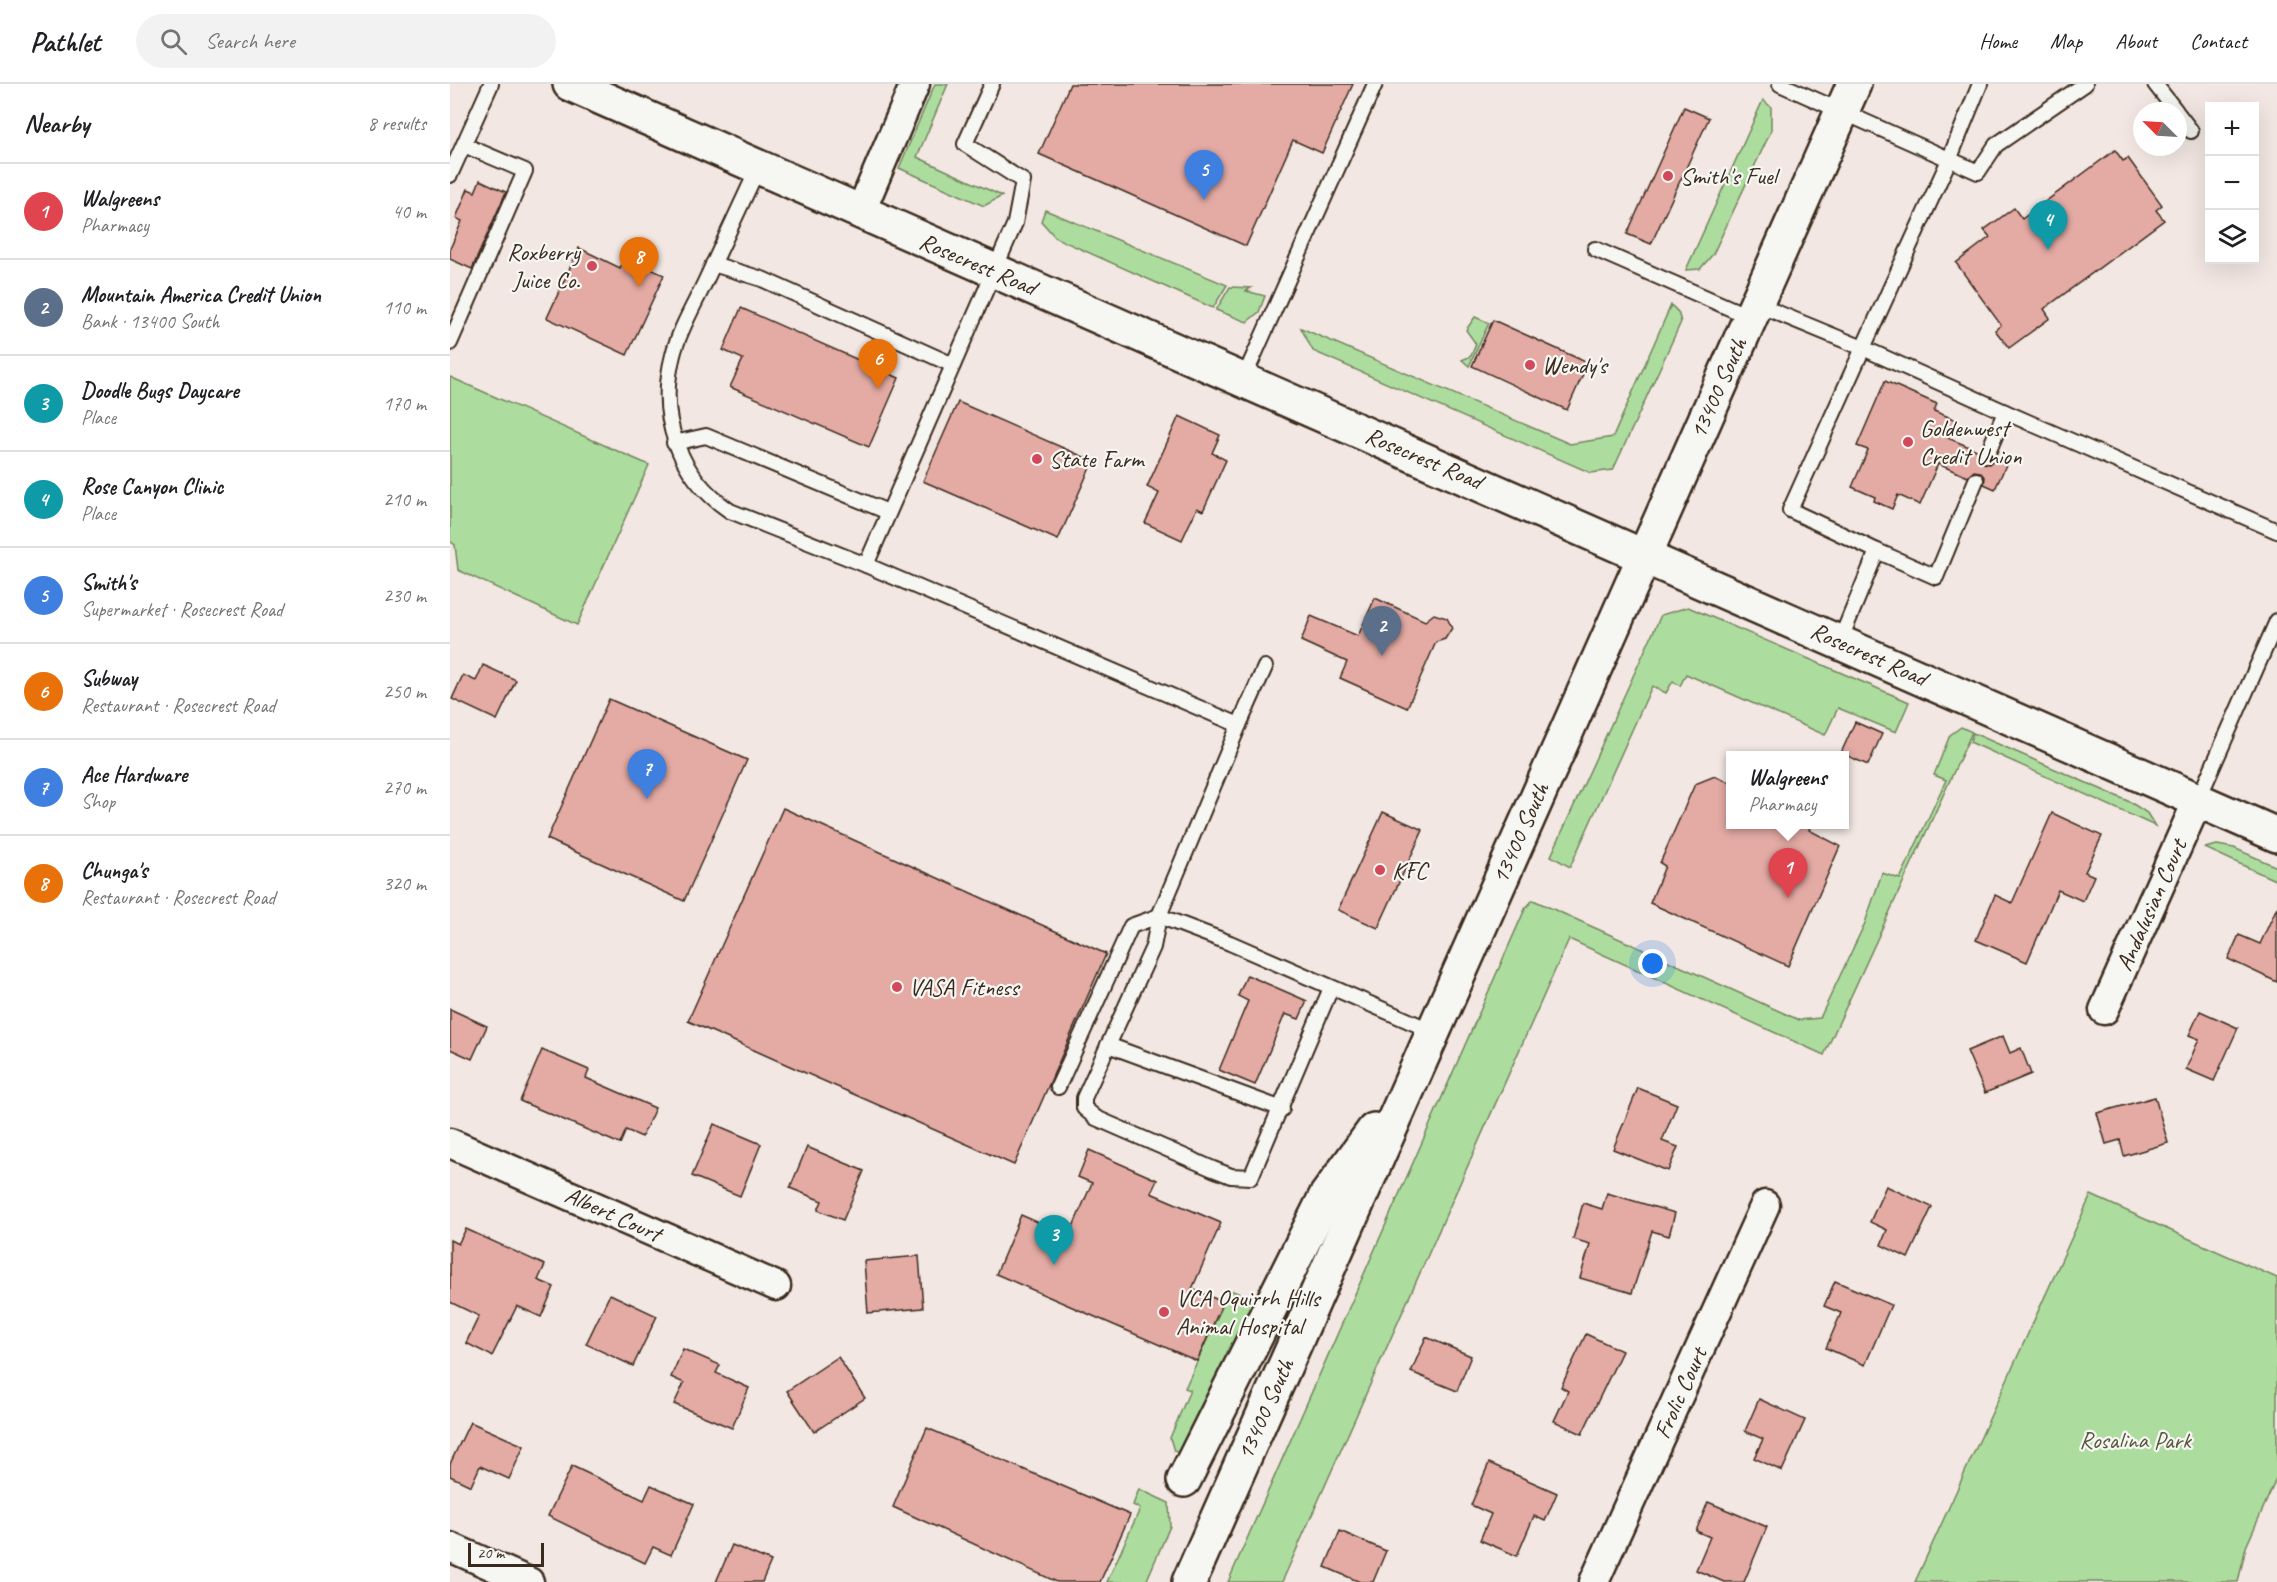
<!DOCTYPE html>
<html lang="en">
<head>
<meta charset="utf-8">
<style>
  body { margin:0; font-family:Caveat,sans-serif; background:#f2f2f2; color:#202124 }
  .controls { position:absolute; right:18px; top:18px; display:grid; overflow:hidden; border-radius:0px; box-shadow:0 6px 24px #0002 }
  .controls button { width:54px; height:54px; display:grid; place-items:center; padding:0; border:0; border-bottom:2px solid #e0e0e0; background:#fff; color:#202124; font:30px sans-serif }
  .compass { position:absolute; left:1683px; top:18px; width:54px; height:54px; border-radius:50%; background:#fff; box-shadow:0 6px 24px #0002; rotate:294deg }
  .scale { position:absolute; left:18px; bottom:15px; width:76px; box-sizing:border-box; padding-left:6px; border:3px solid #3b2a1e; border-top:0; font-size:16px; line-height:21px; white-space:nowrap; color:#3b2a1e; -webkit-text-stroke:4px #f6f6f2; paint-order:stroke }
  .you { position:absolute; left:1203px; top:880px; width:21px; height:21px; margin:-15px; border:4px solid #fff; border-radius:50%; background:#1a73e8; box-shadow:0 0 0 9px #1a73e833 }
  .badge { display:grid; place-items:center; width:39px; height:39px; border-radius:50%; background:#d1495b; color:#fff; font-size:20px; font-weight:700 }
  .pin { position:absolute; translate:-50% -50px; filter:drop-shadow(0 2px 3px #0008) }
  .pin::after { content:''; position:absolute; top:32px; width:21px; height:18px; background:inherit; clip-path:polygon(0 0,100% 0,50% 100%) }
  .popup { position:absolute; left:1276px; top:667px; width:123px; height:78px; box-sizing:border-box; display:grid; place-content:center; border-radius:0px; background:#fff; filter:drop-shadow(0 2px 4px #0005); font-size:20px; white-space:nowrap; color:#757577 }
  .popup b { font-size:22px; color:#202124 }
  .popup::after { content:''; position:absolute; left:50%; top:100%; margin-left:-12px; border:12px solid transparent; border-top-color:#fff }
  .list { margin:0; padding:0; list-style:none }
  h2 { display:flex; justify-content:space-between; align-items:center; height:78px; margin:0; padding:0 24px; font-size:26px }
  h2 small { font-size:20px; font-weight:400; color:#757577 }
  .list li { display:grid; grid-template-columns:39px 1fr auto; gap:18px; align-items:center; box-sizing:border-box; height:96px; padding:0 24px; border-top:2px solid #e0e0e0 }
  .list b { display:block; font-size:22px; white-space:nowrap }
  .list p { margin:0; font-size:20px; white-space:nowrap; color:#757577 }
  .list em { font-size:20px; font-style:normal; color:#757577 }
  .icon { flex:none; width:33px; height:33px; fill:none; stroke:currentColor; stroke-width:2; stroke-linecap:round; stroke-linejoin:round }
  .map { position:relative; flex:none; width:1827px; height:1498px; overflow:hidden }
  header { display:flex; align-items:center; gap:36px; box-sizing:border-box; height:84px; padding:0 30px; background:#fff; border-bottom:2px solid #e0e0e0 }
  header strong { font-size:28px }
  nav { display:flex; gap:33px; margin-inline-start:auto; font-size:21px }
  .search { width:420px; height:54px; background:#f2f2f2; display:flex; align-items:center; gap:15px; box-sizing:border-box; padding:0 21px; border-radius:33px; color:#757577; font-size:22px }
  main { display:flex }
  aside { flex:1; background:#fff }
  .map>svg:first-child { display:block }
  .green { fill:#acdd9e; stroke:#74845e; stroke-width:1.5 }
  .building { fill:#e4aaa4; stroke:#3b2a1e; stroke-width:1.5 }
  .lines { fill:none; stroke-linecap:round; stroke-linejoin:round }
  .lane-casing { stroke:#3b2a1e; stroke-width:18 }
  .street-casing { stroke:#3b2a1e; stroke-width:33 }
  .secondary-casing { stroke:#3b2a1e; stroke-width:38 }
  .lane { stroke:#f6f6f2; stroke-width:14 }
  .street { stroke:#f6f6f2; stroke-width:28 }
  .secondary { stroke:#f6f6f2; stroke-width:33 }
  .poi-dot { fill:#d1495b; stroke:#f6f6f2; stroke-width:2 }
  .labels { text-anchor:middle; dominant-baseline:central; stroke-width:4.5; stroke-linejoin:round; paint-order:stroke }
  .poi-label { font-size:24px; fill:#3b2a1e; stroke:#f6f6f2; text-anchor:start }
  .street-label { font-size:24px; fill:#3b2a1e; stroke:#f6f6f2 }
  .park-label { font-size:24px; fill:#57573e; stroke:#f6f6f2 }
</style>
</head>
<body>
<header>
<strong>Pathlet</strong>
<div class="search"><svg class="icon" aria-label="search" viewBox="0 0 24 24"><circle cx="10" cy="10" r="6"/><path d="M15 15l6 6"/></svg>Search here</div>
<nav><a>Home</a><a>Map</a><a>About</a><a>Contact</a></nav>
</header>
<main>
<aside>
<h2>Nearby<small>8 results</small></h2>
<ul class="list">
<li><span class="badge" style="background:#e0444e">1</span><div><b>Walgreens</b><p>Pharmacy</p></div><em>40 m</em></li>
<li><span class="badge" style="background:#5c6f8a">2</span><div><b>Mountain America Credit Union</b><p>Bank · 13400 South</p></div><em>110 m</em></li>
<li><span class="badge" style="background:#0f9aa8">3</span><div><b>Doodle Bugs Daycare</b><p>Place</p></div><em>170 m</em></li>
<li><span class="badge" style="background:#0f9aa8">4</span><div><b>Rose Canyon Clinic</b><p>Place</p></div><em>210 m</em></li>
<li><span class="badge" style="background:#3f7fe0">5</span><div><b>Smith's</b><p>Supermarket · Rosecrest Road</p></div><em>230 m</em></li>
<li><span class="badge" style="background:#e8710a">6</span><div><b>Subway</b><p>Restaurant · Rosecrest Road</p></div><em>250 m</em></li>
<li><span class="badge" style="background:#3f7fe0">7</span><div><b>Ace Hardware</b><p>Shop</p></div><em>270 m</em></li>
<li><span class="badge" style="background:#e8710a">8</span><div><b>Chunga's</b><p>Restaurant · Rosecrest Road</p></div><em>320 m</em></li>
</ul>
</aside>
<div class="map">
<svg width="1827" height="1498" viewBox="0 0 1827 1498">
  <rect width="100%" height="100%" fill="#f2e7e2"/>
  <filter id="ink" filterUnits="userSpaceOnUse"><feTurbulence type="fractalNoise" baseFrequency=".0167" numOctaves="2"/><feDisplacementMap in="SourceGraphic" scale="12" xChannelSelector="R" yChannelSelector="G"/><feConvolveMatrix kernelMatrix="1 2 1 2 8 2 1 2 1" color-interpolation-filters="sRGB"/></filter>
  <g filter="url(#ink)">
    <g class="green">
      <path d="M 485,0 L 498,0 L 467,73 L 552,112 L 534,122 L 449,84 Z"/>
      <path d="M 1313,16 L 1321,23 L 1321,47 L 1263,170 L 1250,185 L 1236,186 Z"/>
      <path d="M 595,126 L 777,201 L 763,224 L 606,154 L 591,137 Z"/>
      <path d="M 780,203 L 801,204 L 796,207 L 815,212 L 809,228 L 797,238 L 766,226 Z"/>
      <path d="M 1221,221 L 1228,228 L 1231,238 L 1163,386 L 1141,389 L 863,267 L 851,244 L 1120,360 L 1163,353 Z"/>
      <path d="M 1025,233 L 1039,239 L 1019,282 L 1012,276 L 1021,272 L 1026,260 L 1016,246 Z"/>
      <path d="M 0,293 L 199,381 L 127,541 L 8,486 L 5,461 L 0,457 Z"/>
      <path d="M 1238,523 L 1459,618 L 1446,648 L 1388,624 L 1375,651 L 1236,590 L 1230,602 L 1223,597 L 1216,609 L 1202,602 L 1120,783 L 1101,772 L 1211,531 Z"/>
      <path d="M 1511,643 L 1522,648 L 1374,971 L 1119,855 L 832,1498 L 778,1498 L 1075,825 L 1083,816 L 1349,936 L 1370,934 L 1415,839 L 1432,789 L 1450,795 L 1496,696 L 1484,691 L 1500,651 Z"/>
      <path d="M 1523,649 L 1680,718 L 1697,729 L 1705,742 L 1520,658 Z"/>
      <path d="M 1767,761 L 1784,764 L 1827,783 L 1827,797 L 1755,764 Z"/>
      <path d="M 1641,1111 L 1827,1194 L 1827,1393 L 1796,1463 L 1788,1498 L 1465,1498 Z"/>
      <path d="M 780,1206 L 811,1218 L 738,1372 L 724,1367 L 720,1354 L 740,1306 L 735,1304 Z"/>
      <path d="M 689,1405 L 719,1419 L 720,1442 L 696,1498 L 657,1498 L 690,1425 L 683,1421 Z"/>
    </g>
    <g class="building">
      <path d="M 620,0 L 903,0 L 872,69 L 843,56 L 796,162 L 589,70 Z"/>
      <path d="M 1234,23 L 1259,34 L 1201,160 L 1177,150 Z"/>
      <path d="M 1665,66 L 1673,77 L 1678,74 L 1712,121 L 1706,126 L 1714,136 L 1594,225 L 1600,234 L 1559,264 L 1545,246 L 1551,241 L 1506,179 L 1540,153 L 1534,146 L 1564,124 L 1572,135 Z"/>
      <path d="M 30,96 L 56,108 L 22,185 L 0,175 L 0,165 L 12,137 L 6,134 L 18,105 L 25,108 Z"/>
      <path d="M 129,164 L 170,184 L 175,173 L 214,191 L 177,271 L 97,234 Z"/>
      <path d="M 291,224 L 449,294 L 419,363 L 280,303 L 293,275 L 273,266 Z"/>
      <path d="M 1043,236 L 1138,279 L 1117,326 L 1022,282 Z"/>
      <path d="M 1435,297 L 1487,320 L 1484,327 L 1506,336 L 1498,354 L 1529,367 L 1528,373 L 1533,379 L 1539,380 L 1545,374 L 1557,379 L 1545,405 L 1534,400 L 1535,394 L 1530,388 L 1524,387 L 1518,393 L 1488,380 L 1470,421 L 1448,411 L 1442,425 L 1424,417 L 1425,413 L 1402,403 L 1418,366 L 1407,362 Z"/>
      <path d="M 508,318 L 643,377 L 608,456 L 473,397 Z"/>
      <path d="M 729,332 L 770,351 L 762,369 L 776,376 L 753,427 L 747,424 L 732,456 L 695,439 L 709,409 L 697,403 Z"/>
      <path d="M 925,514 L 975,537 L 984,530 L 997,534 L 1002,544 L 995,555 L 986,558 L 957,624 L 890,594 L 897,578 L 851,557 L 861,532 L 908,552 Z"/>
      <path d="M 33,581 L 66,596 L 47,636 L 2,615 L 13,591 L 26,597 Z"/>
      <path d="M 159,615 L 297,676 L 234,817 L 97,755 Z"/>
      <path d="M 1405,638 L 1432,650 L 1418,681 L 1391,669 Z"/>
      <path d="M 1265,692 L 1281,699 L 1281,741 L 1361,741 L 1359,746 L 1390,762 L 1338,882 L 1200,819 L 1215,782 L 1210,779 L 1245,700 Z"/>
      <path d="M 333,724 L 656,870 L 564,1081 L 238,937 Z"/>
      <path d="M 933,728 L 973,746 L 928,844 L 888,826 Z"/>
      <path d="M 1602,729 L 1652,752 L 1635,788 L 1644,792 L 1633,817 L 1608,806 L 1577,878 L 1526,856 L 1545,811 L 1562,819 Z"/>
      <path d="M 1827,823 L 1827,898 L 1778,875 L 1789,851 L 1810,860 Z"/>
      <path d="M 797,891 L 857,917 L 849,935 L 835,930 L 805,1001 L 769,986 L 798,917 L 788,912 Z"/>
      <path d="M 0,925 L 37,942 L 22,975 L 0,965 Z"/>
      <path d="M 1750,927 L 1788,944 L 1764,997 L 1736,985 L 1749,955 L 1739,951 Z"/>
      <path d="M 1553,952 L 1560,969 L 1571,964 L 1581,990 L 1535,1009 L 1517,967 Z"/>
      <path d="M 92,966 L 139,986 L 136,994 L 205,1024 L 192,1053 L 176,1046 L 170,1060 L 70,1017 Z"/>
      <path d="M 1188,1004 L 1227,1020 L 1212,1057 L 1228,1063 L 1218,1087 L 1163,1065 Z"/>
      <path d="M 1705,1013 L 1718,1059 L 1674,1072 L 1670,1056 L 1656,1060 L 1647,1029 Z"/>
      <path d="M 264,1040 L 311,1060 L 290,1112 L 242,1092 Z"/>
      <path d="M 357,1063 L 414,1087 L 393,1136 L 368,1126 L 372,1117 L 340,1104 Z"/>
      <path d="M 639,1066 L 707,1096 L 701,1109 L 771,1139 L 742,1205 L 773,1218 L 747,1277 L 546,1190 L 571,1131 L 619,1152 L 642,1099 L 628,1093 Z"/>
      <path d="M 1436,1102 L 1482,1123 L 1458,1174 L 1431,1161 L 1437,1146 L 1420,1138 Z"/>
      <path d="M 1157,1109 L 1225,1129 L 1219,1152 L 1202,1147 L 1182,1209 L 1130,1194 L 1140,1160 L 1123,1155 L 1133,1119 L 1152,1125 Z"/>
      <path d="M 16,1145 L 95,1181 L 88,1196 L 104,1203 L 91,1233 L 67,1222 L 42,1272 L 16,1259 L 29,1232 L 0,1218 L 0,1156 L 8,1160 Z"/>
      <path d="M 469,1172 L 473,1224 L 418,1229 L 414,1177 Z"/>
      <path d="M 1385,1197 L 1441,1221 L 1415,1281 L 1376,1264 L 1391,1229 L 1374,1222 Z"/>
      <path d="M 160,1210 L 207,1232 L 183,1282 L 136,1260 Z"/>
      <path d="M 1136,1250 L 1172,1267 L 1132,1350 L 1104,1337 L 1118,1307 L 1111,1303 Z"/>
      <path d="M 976,1253 L 1021,1272 L 1007,1307 L 961,1288 Z"/>
      <path d="M 233,1265 L 270,1281 L 266,1289 L 299,1304 L 282,1344 L 224,1320 L 234,1299 L 221,1293 Z"/>
      <path d="M 388,1273 L 415,1314 L 364,1348 L 337,1307 Z"/>
      <path d="M 1309,1315 L 1355,1336 L 1332,1387 L 1304,1374 L 1313,1355 L 1295,1347 Z"/>
      <path d="M 20,1338 L 74,1362 L 59,1395 L 30,1382 L 21,1402 L 0,1392 L 0,1380 Z"/>
      <path d="M 477,1344 L 680,1431 L 650,1498 L 607,1498 L 443,1423 Z"/>
      <path d="M 1039,1379 L 1107,1409 L 1095,1437 L 1084,1432 L 1067,1472 L 1030,1456 L 1041,1430 L 1021,1421 Z"/>
      <path d="M 122,1382 L 194,1416 L 201,1401 L 244,1420 L 221,1471 L 203,1463 L 195,1479 L 98,1432 Z"/>
      <path d="M 1258,1418 L 1317,1443 L 1294,1498 L 1274,1498 L 1246,1486 L 1260,1453 L 1246,1447 Z"/>
      <path d="M 890,1447 L 936,1467 L 923,1498 L 910,1498 L 875,1483 Z"/>
      <path d="M 282,1461 L 321,1477 L 312,1498 L 266,1498 Z"/>
    </g>
    <g class="lines">
      <g class="lane-casing">
        <g id="lane">
          <path d="M 542,0 L 515,60 L 573,97 L 565,139 L 416,481 L 789,641 L 709,832 L 780,859 L 982,947"/>
          <path d="M 1330,0 L 1528,88 L 1546,61 L 1635,0"/>
          <path d="M 1530,0 L 1499,76 L 1413,264 L 1555,328 L 1537,371"/>
          <path d="M 1705,0 L 1726,27"/>
          <path d="M 1728,30 L 1741,47"/>
          <path d="M 308,84 C 291,121 273,159 256,196 C 245,220 229,246 223,271 C 207,332 228,392 280,427 L 416,481"/>
          <path d="M 0,91 L 41,0"/>
          <path d="M 1145,165 L 1300,233"/>
          <path d="M 263,180 L 312,195 L 503,281"/>
          <path d="M 1306,220 L 1413,264 L 1340,426 L 1427,467 L 1390,557"/>
          <path d="M 0,259 L 75,87 L 14,61"/>
          <path d="M 793,296 L 925,0"/>
          <path d="M 1555,328 L 1827,447"/>
          <path d="M 224,359 L 256,352 L 438,428"/>
          <path d="M 1427,467 L 1486,493 L 1526,396"/>
          <path d="M 789,641 L 815,583"/>
          <path d="M 1748,716 L 1827,537"/>
          <path d="M 658,961 L 832,1025"/>
          <path d="M 608,1003 L 681,842 L 709,832 L 703,863 L 634,1014 L 634,1024 L 646,1034 L 763,1085 L 781,1092 L 801,1093 L 881,904"/>
        </g>
      </g>
      <g class="street-casing">
        <g id="street">
          <path d="M 410,129 L 465,0"/>
          <path d="M 1654,926 L 1748,716"/>
          <path d="M 0,1059 L 326,1202"/>
          <path d="M 0,1463 L 79,1498"/>
          <path d="M 1144,1498 L 1315,1121"/>
        </g>
      </g>
      <g class="secondary-casing">
        <g id="secondary">
          <path d="M 120,0 L 1827,751"/>
          <path d="M 734,1396 L 876,1112 L 924,1046"/>
          <path d="M 739,1498 L 1404,0"/>
        </g>
      </g>
      <use href="#lane" class="lane"/>
      <use href="#street" class="street"/>
      <use href="#secondary" class="secondary"/>
    </g>
  </g>
  <g class="poi-dot">
    <circle cx="1218" cy="92" r="6"/>
    <circle cx="142" cy="182" r="6"/>
    <circle cx="1080" cy="281" r="6"/>
    <circle cx="1458" cy="358" r="6"/>
    <circle cx="587" cy="375" r="6"/>
    <circle cx="930" cy="786" r="6"/>
    <circle cx="447" cy="903" r="6"/>
    <circle cx="714" cy="1228" r="6"/>
  </g>
  <g class="labels">
    <g class="poi-label">
      <text x="1230" y="92">Smith's Fuel</text>
      <text x="130" y="168" text-anchor="end">Roxberry<tspan x="130" dy="28">Juice Co.</tspan></text>
      <text x="1092" y="281">Wendy's</text>
      <text x="1470" y="344">Goldenwest<tspan x="1470" dy="28">Credit Union</tspan></text>
      <text x="599" y="375">State Farm</text>
      <text x="942" y="786">KFC</text>
      <text x="459" y="903">VASA Fitness</text>
      <text x="726" y="1214">VCA Oquirrh Hills<tspan x="726" dy="28">Animal Hospital</tspan></text>
    </g>
    <g class="street-label">
      <text transform="translate(528 180) rotate(23)">Rosecrest Road</text>
      <text transform="translate(1268 304) rotate(-66)">13400 South</text>
      <text transform="translate(974 374) rotate(23)">Rosecrest Road</text>
      <text transform="translate(1419 570) rotate(24)">Rosecrest Road</text>
      <text transform="translate(1070 749) rotate(-66)">13400 South</text>
      <text transform="translate(1701 821) rotate(-66)">Andalusian Court</text>
      <text transform="translate(163 1130) rotate(24)">Albert Court</text>
      <text transform="translate(1230 1309) rotate(-66)">Frolic Court</text>
      <text transform="translate(815 1325) rotate(-66)">13400 South</text>
    </g>
    <g class="park-label">
      <text x="1685" y="1356">Rosalina Park</text>
    </g>
  </g>
</svg>
<div class="controls">
<button>+</button>
<button>−</button>
<button><svg class="icon" aria-label="layers" viewBox="0 0 24 24"><path d="M12 4l9 5-9 5-9-5zM3 14l9 5 9-5"/></svg></button>
</div>
<svg class="compass" viewBox="-18 -18 36 36"><path d="M0-13l5 13h-10z" fill="#e53935"/><path d="M0 13l5-13h-10z" fill="#757577"/></svg>
<div class="scale">20 m</div>
<div class="you"></div>
<div class="pin badge" style="left:1338px;top:814px;background:#e0444e">1</div>
<div class="popup"><b>Walgreens</b>Pharmacy</div>
<div class="pin badge" style="left:932px;top:572px;background:#5c6f8a">2</div>
<div class="pin badge" style="left:604px;top:1181px;background:#0f9aa8">3</div>
<div class="pin badge" style="left:1598px;top:166px;background:#0f9aa8">4</div>
<div class="pin badge" style="left:754px;top:116px;background:#3f7fe0">5</div>
<div class="pin badge" style="left:428px;top:305px;background:#e8710a">6</div>
<div class="pin badge" style="left:197px;top:715px;background:#3f7fe0">7</div>
<div class="pin badge" style="left:189px;top:203px;background:#e8710a">8</div>
</div>
</main>
</body>
</html>
